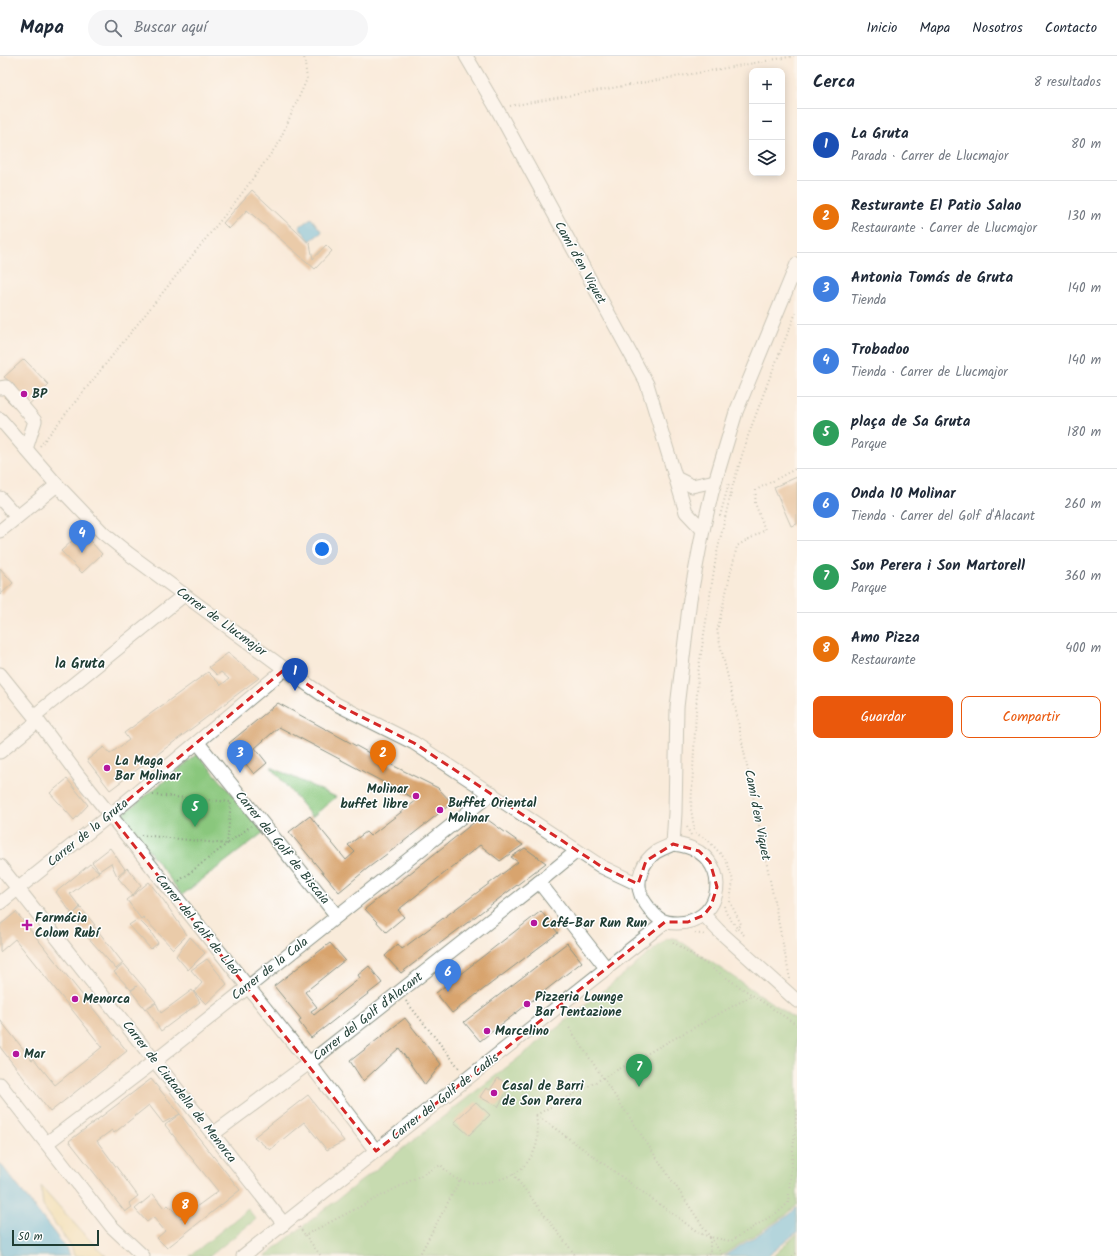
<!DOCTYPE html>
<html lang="es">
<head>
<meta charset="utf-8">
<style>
  body { margin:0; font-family:Kalam,sans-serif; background:#f6f6f7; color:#1f2937 }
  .controls { position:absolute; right:12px; top:12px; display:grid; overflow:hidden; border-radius:8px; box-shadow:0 2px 10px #0003 }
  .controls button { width:36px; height:36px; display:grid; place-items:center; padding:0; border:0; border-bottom:1px solid #e0e1e3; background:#fff; color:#1f2937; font:20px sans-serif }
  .scale { position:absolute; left:12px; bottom:10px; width:87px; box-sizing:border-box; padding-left:4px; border:2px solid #1f3d34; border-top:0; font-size:11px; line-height:14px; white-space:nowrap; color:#1f3d34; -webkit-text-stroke:3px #fff; paint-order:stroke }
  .you { position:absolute; left:322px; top:493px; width:14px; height:14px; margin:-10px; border:3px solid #fff; border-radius:50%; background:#1a73e8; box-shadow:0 0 0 6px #1a73e833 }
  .badge { display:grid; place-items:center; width:26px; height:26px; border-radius:50%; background:#ea580c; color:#fff; font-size:13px; font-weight:700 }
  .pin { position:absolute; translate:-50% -33px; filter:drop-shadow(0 1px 2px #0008) }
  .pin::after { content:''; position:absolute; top:21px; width:14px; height:12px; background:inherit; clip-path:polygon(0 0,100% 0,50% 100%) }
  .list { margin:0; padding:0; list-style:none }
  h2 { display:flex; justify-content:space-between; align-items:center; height:52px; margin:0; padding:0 16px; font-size:17px }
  h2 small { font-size:13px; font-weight:400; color:#747a83 }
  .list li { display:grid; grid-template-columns:26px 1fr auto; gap:12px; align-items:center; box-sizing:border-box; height:72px; padding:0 16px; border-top:1px solid #e0e1e3 }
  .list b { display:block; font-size:15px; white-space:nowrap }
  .list p { margin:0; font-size:13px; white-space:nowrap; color:#747a83 }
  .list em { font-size:13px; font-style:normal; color:#747a83 }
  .actions { display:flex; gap:8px; padding:12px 16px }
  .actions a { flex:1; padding:9px 0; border:1px solid #ea580c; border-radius:8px; text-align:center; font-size:14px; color:#ea580c }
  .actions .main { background:#ea580c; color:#fff }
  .icon { flex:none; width:22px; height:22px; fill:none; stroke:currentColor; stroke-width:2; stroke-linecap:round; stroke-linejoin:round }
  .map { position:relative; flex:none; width:797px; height:1200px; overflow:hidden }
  header { display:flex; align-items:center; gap:24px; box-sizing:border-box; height:56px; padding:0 20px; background:#fff; border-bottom:1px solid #e0e1e3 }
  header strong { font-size:19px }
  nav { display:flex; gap:22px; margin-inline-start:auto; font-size:14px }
  .search { width:280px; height:36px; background:#f6f6f7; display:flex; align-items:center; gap:10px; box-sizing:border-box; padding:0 14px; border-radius:22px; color:#747a83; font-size:15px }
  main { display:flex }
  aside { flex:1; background:#fff }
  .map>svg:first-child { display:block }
  .green { fill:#8ac77d; stroke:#548258 }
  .sand { fill:#eeda9e; stroke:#868c69 }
  .water { fill:#60bade; stroke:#407c89 }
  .building { fill:#d8a46e }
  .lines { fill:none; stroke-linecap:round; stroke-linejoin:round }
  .minor-casing { stroke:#8c9487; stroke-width:15 }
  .path { stroke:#8c9487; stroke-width:2; stroke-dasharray:1 3; stroke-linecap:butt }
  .minor { stroke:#fff; stroke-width:13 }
  .marked { fill:none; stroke:#d62828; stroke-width:3; stroke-dasharray:8 5; stroke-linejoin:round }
  .poi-dot { fill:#b5179e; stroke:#fff; stroke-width:1.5 }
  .labels { text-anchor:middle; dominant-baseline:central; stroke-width:3; stroke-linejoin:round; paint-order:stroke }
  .street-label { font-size:13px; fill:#1f3d34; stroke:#fff }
  .poi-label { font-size:13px; font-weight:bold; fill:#1f3d34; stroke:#fff; text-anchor:start }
  .neighbourhood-label { font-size:14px; font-weight:bold; fill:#1f3d34; stroke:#fff }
</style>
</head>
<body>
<header>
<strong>Mapa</strong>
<div class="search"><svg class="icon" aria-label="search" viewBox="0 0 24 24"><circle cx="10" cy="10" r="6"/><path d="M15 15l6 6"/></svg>Buscar aquí</div>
<nav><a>Inicio</a><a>Mapa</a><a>Nosotros</a><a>Contacto</a></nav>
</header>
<main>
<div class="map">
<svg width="797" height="1200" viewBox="0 0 797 1200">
  <rect width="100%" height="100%" fill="#fff"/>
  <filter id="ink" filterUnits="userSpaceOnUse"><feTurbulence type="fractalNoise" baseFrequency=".025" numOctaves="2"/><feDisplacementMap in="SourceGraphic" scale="8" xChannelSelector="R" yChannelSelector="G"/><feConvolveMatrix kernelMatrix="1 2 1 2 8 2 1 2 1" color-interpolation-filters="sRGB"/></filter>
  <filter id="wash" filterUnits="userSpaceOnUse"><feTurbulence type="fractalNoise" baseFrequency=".012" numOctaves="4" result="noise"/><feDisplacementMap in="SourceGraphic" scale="16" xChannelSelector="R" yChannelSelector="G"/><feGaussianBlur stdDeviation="0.9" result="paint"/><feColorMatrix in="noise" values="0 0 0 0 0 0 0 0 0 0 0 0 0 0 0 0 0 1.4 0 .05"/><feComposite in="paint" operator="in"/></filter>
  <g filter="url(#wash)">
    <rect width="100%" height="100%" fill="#f9ebda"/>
    <g class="green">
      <path d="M 198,698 L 264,776 L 182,839 L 122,759 Z"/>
      <path d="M 271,711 L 336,741 L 312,761 Z"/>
      <path d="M 672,882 L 677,883 L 797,964 L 797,1149 L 786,1159 L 721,1200 L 265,1200 L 576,957 L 667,883 Z"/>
      <path d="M 248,1153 L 256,1163 L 210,1200 L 190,1200 Z"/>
      <path d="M 797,1178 L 797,1200 L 773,1200 Z"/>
    </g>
    <path class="sand" d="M 41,1130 L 81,1175 L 106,1200 L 74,1200 L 72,1192 L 43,1150 Z"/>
    <g class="water">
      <path d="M 311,162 L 322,176 L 310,185 L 299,171 Z"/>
      <path d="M 0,1107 L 66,1192 L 69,1200 L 0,1200 Z"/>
      <path d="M 797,1151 L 797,1176 L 770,1198 L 767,1200 L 724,1200 L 789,1159 Z"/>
    </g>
    <g id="blocks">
      <g class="building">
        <path d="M 252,134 L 310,188 L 313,203 L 326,189 L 332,195 L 315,213 L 247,154 L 229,173 L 223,167 Z"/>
        <path d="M 24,303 L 49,329 L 20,357 L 4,341 L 15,330 L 4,321 Z"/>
        <path d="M 797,421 L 797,468 L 791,470 L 774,431 Z"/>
        <path d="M 82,476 L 102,498 L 82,517 L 61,495 Z"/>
        <path d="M 0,512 L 13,527 L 0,539 Z"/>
        <path d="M 228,597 L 259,622 L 110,734 L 87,704 L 104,691 L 110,698 L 129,684 L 124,677 L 208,616 L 221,629 L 229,623 L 221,616 L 217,619 L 209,611 Z"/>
        <path d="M 278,647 L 380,703 L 438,732 L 452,747 L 403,786 L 368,812 L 339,836 L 289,776 L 310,760 L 346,804 L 355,796 L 348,789 L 366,776 L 370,780 L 417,744 L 279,671 L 255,692 L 267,707 L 254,718 L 229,687 Z"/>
        <path d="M 67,723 L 88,749 L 74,764 L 50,737 Z"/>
        <path d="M 477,764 L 488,764 L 523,789 L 500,805 L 480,789 L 398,854 L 404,861 L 386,876 L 365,853 Z"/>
        <path d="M 110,792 L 125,813 L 117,820 L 111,807 L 99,815 L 92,806 Z"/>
        <path d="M 525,792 L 546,807 L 401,917 L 385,900 L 398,888 L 402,893 L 518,806 L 511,801 Z"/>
        <path d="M 90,808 L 99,816 L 70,838 L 80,851 L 74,857 L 81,852 L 95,869 L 85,876 L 70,859 L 72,858 L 56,836 Z"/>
        <path d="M 127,812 L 141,829 L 133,839 L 118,822 Z"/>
        <path d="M 149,826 L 164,845 L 187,879 L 173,893 L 143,861 L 141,863 L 127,844 Z"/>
        <path d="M 541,855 L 558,877 L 452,957 L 436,937 Z"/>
        <path d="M 16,856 L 127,995 L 50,1056 L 0,991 L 0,964 L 32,1004 L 34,1003 L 55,1029 L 102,991 L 15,883 L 0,896 L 0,869 Z"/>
        <path d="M 138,863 L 152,877 L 152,878 L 158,887 L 151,893 L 129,869 Z"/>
        <path d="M 95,871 L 123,907 L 116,913 L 85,878 Z"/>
        <path d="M 190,881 L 205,897 L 188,914 L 176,900 Z"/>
        <path d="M 330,887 L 345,904 L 305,936 L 317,951 L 311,955 L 314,959 L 360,922 L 358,919 L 369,910 L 382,927 L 311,982 L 299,966 L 301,963 L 274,930 Z"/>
        <path d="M 567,887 L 582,906 L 480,985 L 464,966 Z"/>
        <path d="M 207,903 L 227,928 L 206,948 L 194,936 L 202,927 L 191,914 Z"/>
        <path d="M 124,908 L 156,946 L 145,953 L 131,935 L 137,930 L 131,934 L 114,916 Z"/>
        <path d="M 192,934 L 200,946 L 161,975 L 147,954 L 156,947 L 161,957 Z"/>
        <path d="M 405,962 L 441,1008 L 425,1029 L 399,992 L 363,1025 L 350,1005 Z"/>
        <path d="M 498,1022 L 510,1030 L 498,1051 L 480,1041 L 486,1032 L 490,1034 Z"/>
        <path d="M 151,1023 L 180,1058 L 163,1067 L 149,1049 L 114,1077 L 112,1074 L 97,1085 L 138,1140 L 129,1147 L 132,1151 L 125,1156 L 69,1085 Z"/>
        <path d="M 308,1039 L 344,1085 L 327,1094 L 304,1066 L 270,1094 L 254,1081 Z"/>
        <path d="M 476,1046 L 490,1059 L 469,1079 L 454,1066 Z"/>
        <path d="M 180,1058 L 240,1134 L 167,1192 L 157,1182 L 165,1175 L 153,1161 L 147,1166 L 135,1153 L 153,1138 L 164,1152 L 168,1149 L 181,1162 L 218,1135 L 165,1069 Z"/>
      </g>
    </g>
  </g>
  <g filter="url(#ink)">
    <use href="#blocks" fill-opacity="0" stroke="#8c9487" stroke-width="1"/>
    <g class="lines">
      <g class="minor-casing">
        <g id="minor">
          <path d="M 466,0 L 497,53 L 647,328 L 686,456 L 703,474"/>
          <path d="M 0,332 L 6,331 L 35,365 L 26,393"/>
          <path d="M 0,363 L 57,429 L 103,477 L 129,498 L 285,613 L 336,648 L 414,687 L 602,811 L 638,828"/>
          <path d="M 676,422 L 692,430 L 715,425"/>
          <path d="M 0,442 L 17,461"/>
          <path d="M 0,475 L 57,429"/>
          <path d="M 0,618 L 38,665 L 0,696"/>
          <path d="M 34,660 L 184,539"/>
          <path d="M 38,665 L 78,719 L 309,1007 L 376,1095"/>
          <path d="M 198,687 L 337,860"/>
          <path d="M 673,788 L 675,757 L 677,651 L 690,543 L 703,474 L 712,436 L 736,356 L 797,208"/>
          <path d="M 673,788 C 682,789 691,791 699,796 C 731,818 718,867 677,867 C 663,867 657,863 649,852 C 646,848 642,843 641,839 C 635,824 643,805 656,796 C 661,793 667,791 673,788 Z"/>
          <path d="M 0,810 L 284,1168"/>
          <path d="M 539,826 L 607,913"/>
          <path d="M 0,847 L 110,759 L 285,613"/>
          <path d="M 704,859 L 718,874 L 797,945"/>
          <path d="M 0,1028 L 111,1170 L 143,1200"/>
          <path d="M 213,1078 L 309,1007 L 539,826 L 577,795"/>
          <path d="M 47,1087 L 155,1005 L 492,737"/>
          <path d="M 243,1200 L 665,866"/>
        </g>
      </g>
      <g class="path">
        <path d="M 510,50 L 794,0"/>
        <path d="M 40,390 L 240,140 L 278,88 L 307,23 L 304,0"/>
        <path d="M 720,460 L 729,427"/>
        <path d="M 153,739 L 231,746 L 227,788 L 179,825"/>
        <path d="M 687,771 L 691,779"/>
        <path d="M 141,779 L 227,788 L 251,770"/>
        <path d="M 724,850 L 726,857 L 737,872 L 735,874"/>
        <path d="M 695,877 L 706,879"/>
        <path d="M 744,879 L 737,872 L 741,868 L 730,846 L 733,824 L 726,804 L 708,784 L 695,777 L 691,753 L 698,617 L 716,501 L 732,432 L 748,380 L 768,326 L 797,254"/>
        <path d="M 673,886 L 797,969"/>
        <path d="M 790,923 L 735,651 L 717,575 L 737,490 L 765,474 L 755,447 L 756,434 L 797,412"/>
        <path d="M 406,945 L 460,1013"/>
        <path d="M 536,1059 L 542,1063 L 699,1177 L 710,1181 L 568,970"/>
        <path d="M 536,1059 L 753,939"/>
        <path d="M 513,1118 L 576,1200"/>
        <path d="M 299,1171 L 305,1179 L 441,1109 C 446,1115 452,1122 460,1124 C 477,1131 511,1124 524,1110 C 529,1105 534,1097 536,1090 C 539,1080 537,1069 536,1059"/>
        <path d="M 305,1179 L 321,1200"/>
        <path d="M 710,1181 L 723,1200"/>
        <path d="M 419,1200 L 460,1124"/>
        <path d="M 705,1200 L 710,1197 L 710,1181 L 731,1185 L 781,1154 L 788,1147 L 797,1052"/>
        <path d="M 792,1200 L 797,1197"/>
      </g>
      <use href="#minor" class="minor"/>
    </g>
  </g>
  <path d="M0 0H797V1200H0ZM 285,613 L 336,648 L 414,687 L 602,811 L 638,828 L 646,805 L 673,788 L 699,795 L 710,806 L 717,831 L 711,850 L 704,859 L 688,866 L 665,866 L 376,1095 L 110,759 Z" fill="#f9ebda" fill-opacity=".55" fill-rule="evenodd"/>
  <path class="marked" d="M 285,613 L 336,648 L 414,687 L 602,811 L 638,828 L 646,805 L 673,788 L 699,795 L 710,806 L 717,831 L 711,850 L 704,859 L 688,866 L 665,866 L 376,1095 L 110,759 Z"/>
  <g class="poi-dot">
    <circle cx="24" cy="338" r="4"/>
    <circle cx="107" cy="712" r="4"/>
    <circle cx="416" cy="740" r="4"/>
    <circle cx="440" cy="754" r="4"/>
    <circle cx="534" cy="867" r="4"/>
    <path d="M25 863h4v4h4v4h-4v4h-4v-4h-4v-4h4z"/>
    <circle cx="75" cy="943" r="4"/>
    <circle cx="527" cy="948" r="4"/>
    <circle cx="487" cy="975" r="4"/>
    <circle cx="16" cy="998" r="4"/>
    <circle cx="494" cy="1037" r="4"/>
  </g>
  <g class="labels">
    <g class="street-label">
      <text transform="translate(580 207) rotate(61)">Camí d'en Viquet</text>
      <text transform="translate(221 566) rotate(36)">Carrer de Llucmajor</text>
      <text transform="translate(757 759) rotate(79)">Camí d'en Viquet</text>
      <text transform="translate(88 777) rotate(-39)">Carrer de la Gruta</text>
      <text transform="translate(282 792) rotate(51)">Carrer del Golf de Biscaia</text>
      <text transform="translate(197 869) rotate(51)">Carrer del Golf de Lleó</text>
      <text transform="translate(270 913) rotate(-38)">Carrer de la Cala</text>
      <text transform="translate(368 961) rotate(-38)">Carrer del Golf d'Alacant</text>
      <text transform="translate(179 1036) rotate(52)">Carrer de Ciutadella de Menorca</text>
      <text transform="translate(445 1041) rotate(-38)">Carrer del Golf de Cadis</text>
    </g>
    <g class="poi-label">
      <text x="32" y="338">BP</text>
      <text x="115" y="705">La Maga<tspan x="115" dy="15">Bar Molinar</tspan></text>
      <text x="408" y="733" text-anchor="end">Molinar<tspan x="408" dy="15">buffet libre</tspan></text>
      <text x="448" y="747">Buffet Oriental<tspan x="448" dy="15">Molinar</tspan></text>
      <text x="35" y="862">Farmácia<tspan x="35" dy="15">Colom Rubí</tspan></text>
      <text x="542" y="867">Café-Bar Run Run</text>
      <text x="535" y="941">Pizzeria Lounge<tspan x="535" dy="15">Bar Tentazione</tspan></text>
      <text x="83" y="943">Menorca</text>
      <text x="495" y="975">Marcelino</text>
      <text x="24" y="998">Mar</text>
      <text x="502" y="1030">Casal de Barri<tspan x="502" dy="15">de Son Parera</tspan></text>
    </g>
    <g class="neighbourhood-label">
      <text x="80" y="608">la Gruta</text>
    </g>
  </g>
</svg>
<div class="controls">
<button>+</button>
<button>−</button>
<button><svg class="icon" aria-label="layers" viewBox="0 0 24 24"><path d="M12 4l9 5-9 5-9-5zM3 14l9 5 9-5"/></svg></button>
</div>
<div class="scale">50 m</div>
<div class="you"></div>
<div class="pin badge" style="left:295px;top:635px;background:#1a4fb4">1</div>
<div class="pin badge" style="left:383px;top:717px;background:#e8710a">2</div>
<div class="pin badge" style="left:240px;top:717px;background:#3f7fe0">3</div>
<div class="pin badge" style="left:82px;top:497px;background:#3f7fe0">4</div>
<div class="pin badge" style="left:195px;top:771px;background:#2e9e5b">5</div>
<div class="pin badge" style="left:448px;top:936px;background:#3f7fe0">6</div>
<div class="pin badge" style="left:639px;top:1031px;background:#2e9e5b">7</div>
<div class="pin badge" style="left:185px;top:1169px;background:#e8710a">8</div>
</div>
<aside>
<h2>Cerca<small>8 resultados</small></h2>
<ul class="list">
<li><span class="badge" style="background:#1a4fb4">1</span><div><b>La Gruta</b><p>Parada · Carrer de Llucmajor</p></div><em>80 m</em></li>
<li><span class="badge" style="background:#e8710a">2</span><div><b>Resturante El Patio Salao</b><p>Restaurante · Carrer de Llucmajor</p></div><em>130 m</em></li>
<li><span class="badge" style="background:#3f7fe0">3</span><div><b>Antonia Tomás de Gruta</b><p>Tienda</p></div><em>140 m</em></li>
<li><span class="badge" style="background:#3f7fe0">4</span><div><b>Trobadoo</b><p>Tienda · Carrer de Llucmajor</p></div><em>140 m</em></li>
<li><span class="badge" style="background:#2e9e5b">5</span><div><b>plaça de Sa Gruta</b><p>Parque</p></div><em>180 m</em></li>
<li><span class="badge" style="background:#3f7fe0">6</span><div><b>Onda 10 Molinar</b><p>Tienda · Carrer del Golf d'Alacant</p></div><em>260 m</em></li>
<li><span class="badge" style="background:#2e9e5b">7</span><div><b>Son Perera i Son Martorell</b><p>Parque</p></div><em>360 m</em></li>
<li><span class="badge" style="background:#e8710a">8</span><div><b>Amo Pizza</b><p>Restaurante</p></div><em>400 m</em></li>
</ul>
<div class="actions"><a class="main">Guardar</a><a>Compartir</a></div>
</aside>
</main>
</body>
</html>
